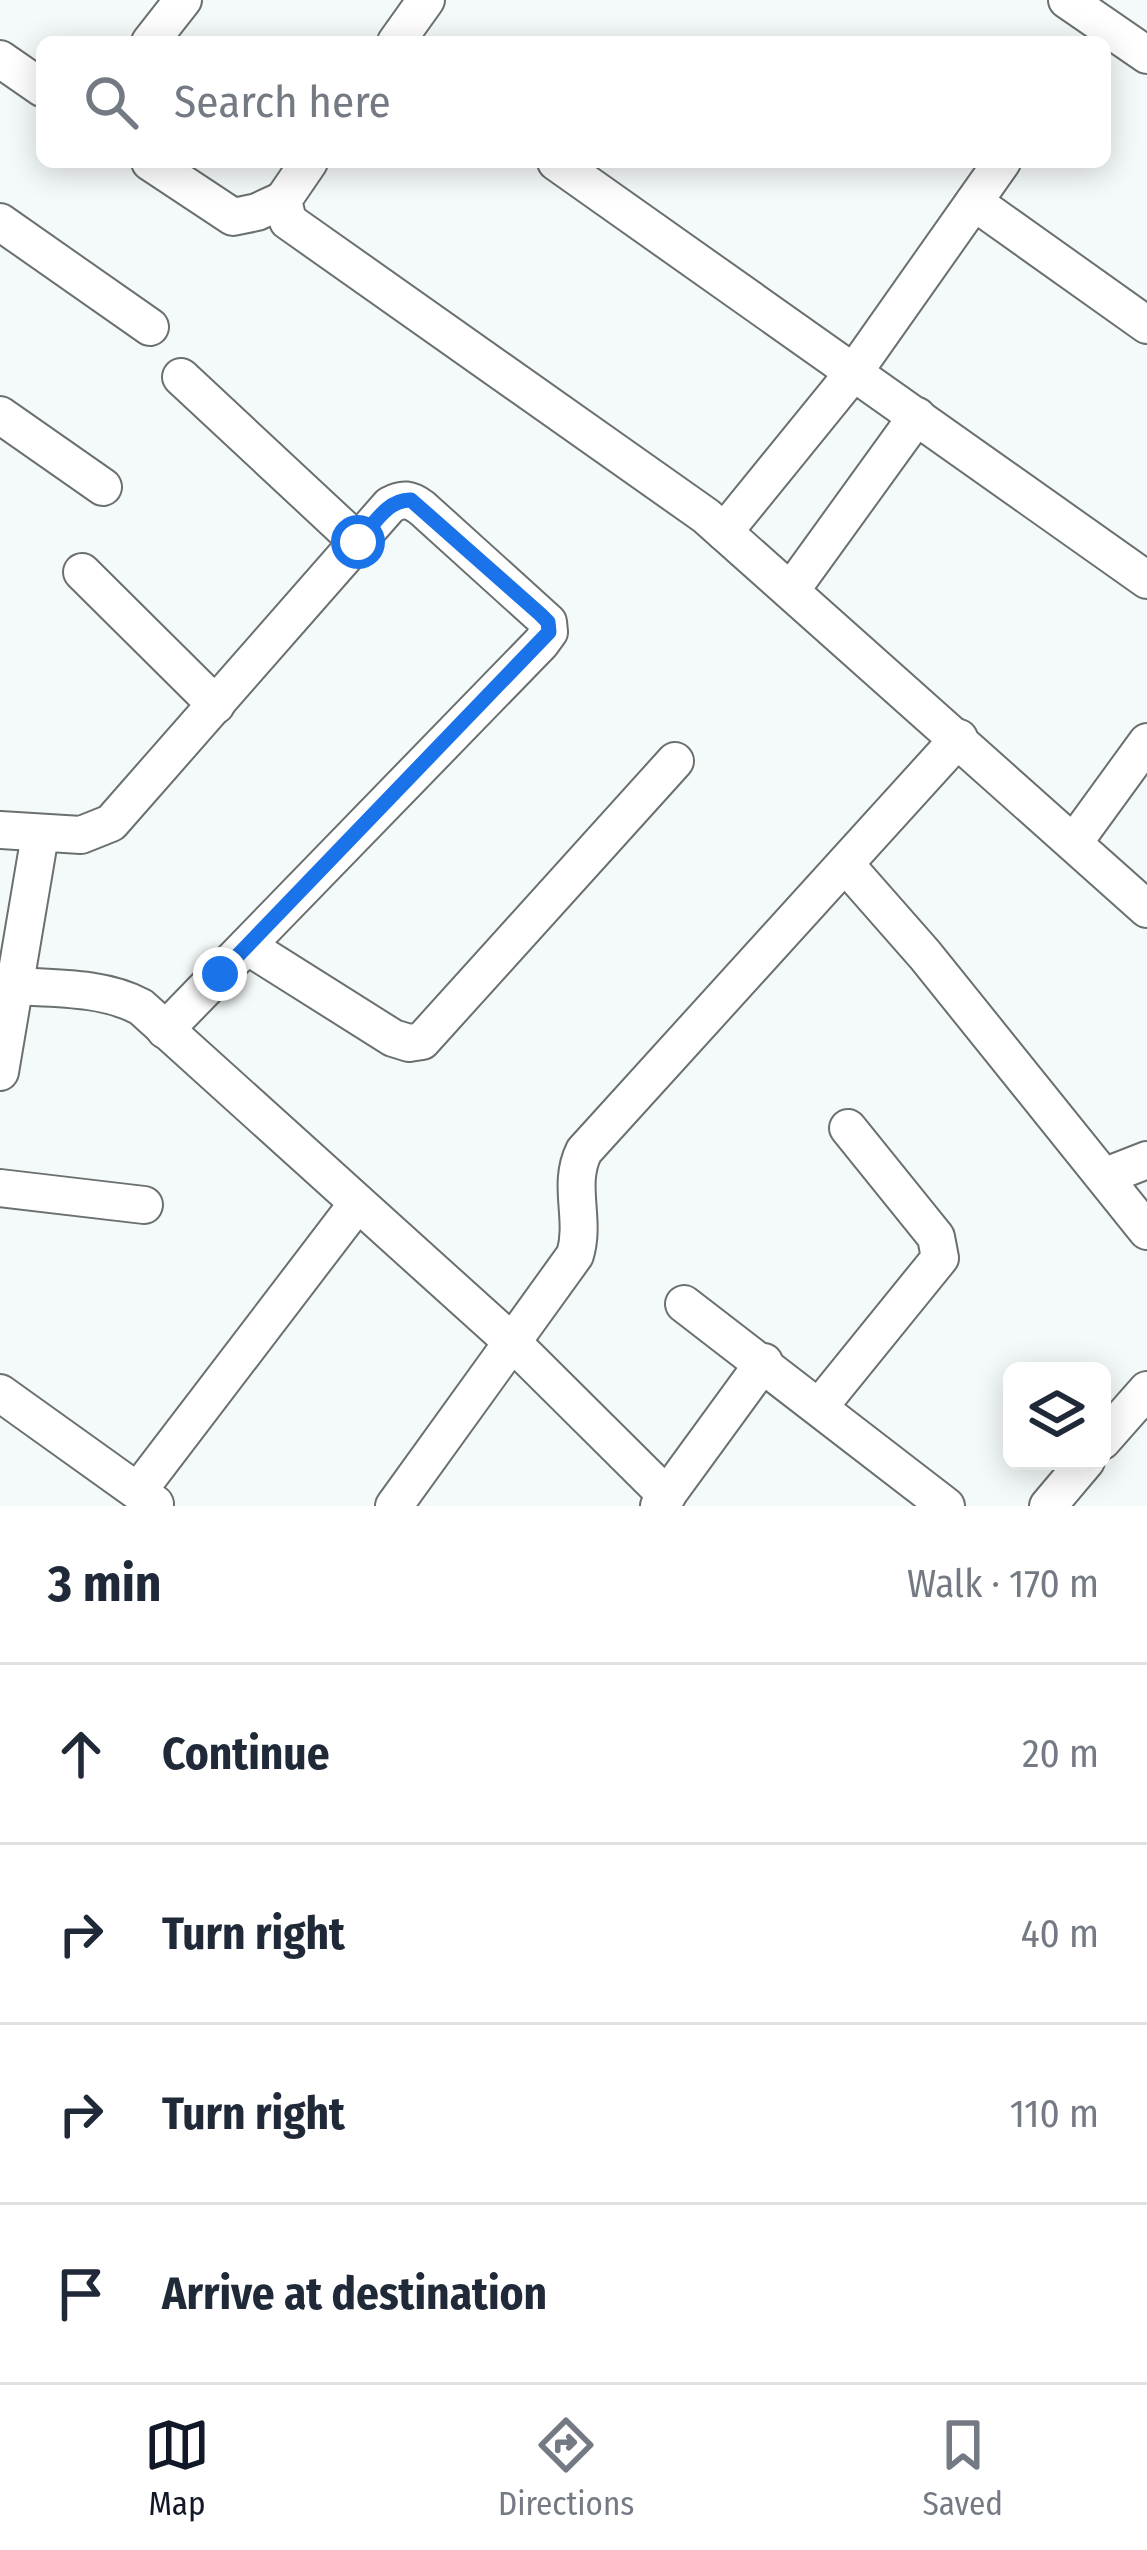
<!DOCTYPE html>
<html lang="en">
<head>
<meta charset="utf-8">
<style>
  body { margin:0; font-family:"Fira Sans Condensed",sans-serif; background:#f6f6f7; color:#1f2937 }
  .controls { position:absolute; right:36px; bottom:36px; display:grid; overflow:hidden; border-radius:18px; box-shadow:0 6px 30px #0003 }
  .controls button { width:108px; height:108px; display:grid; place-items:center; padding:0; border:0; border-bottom:3px solid #e0e1e3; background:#fff; color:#1f2937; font:60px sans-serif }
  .stop { position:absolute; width:36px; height:36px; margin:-27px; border:9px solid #1a73e8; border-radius:50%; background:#fff }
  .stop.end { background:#1a73e8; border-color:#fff; box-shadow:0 3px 12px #0008 }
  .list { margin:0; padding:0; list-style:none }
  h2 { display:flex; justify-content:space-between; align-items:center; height:156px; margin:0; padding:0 48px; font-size:51px }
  h2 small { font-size:39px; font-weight:400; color:#747a83 }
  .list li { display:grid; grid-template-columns:78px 1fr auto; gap:36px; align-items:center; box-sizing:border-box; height:180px; padding:0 48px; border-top:3px solid #e0e1e3 }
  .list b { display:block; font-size:45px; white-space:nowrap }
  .list em { font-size:39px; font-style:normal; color:#747a83 }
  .icon { flex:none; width:66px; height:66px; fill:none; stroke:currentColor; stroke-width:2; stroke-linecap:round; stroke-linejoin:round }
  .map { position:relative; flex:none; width:1147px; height:1506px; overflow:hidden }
  .search { position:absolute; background:#fff; box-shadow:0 6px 30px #0003; left:36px; right:36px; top:36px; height:132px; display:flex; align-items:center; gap:30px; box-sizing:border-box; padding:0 42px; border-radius:18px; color:#747a83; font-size:45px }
  .sheet { height:876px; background:#fff }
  nav { display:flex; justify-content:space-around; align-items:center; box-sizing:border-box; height:168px; border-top:3px solid #e0e1e3; background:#fff; font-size:33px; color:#747a83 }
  nav a { display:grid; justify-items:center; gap:6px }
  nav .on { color:#111827 }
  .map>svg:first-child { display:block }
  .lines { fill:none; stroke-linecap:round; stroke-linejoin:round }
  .minor-casing { stroke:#6a6f6f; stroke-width:40 }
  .minor { stroke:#fff; stroke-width:36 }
  .route { stroke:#1a73e8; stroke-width:15 }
</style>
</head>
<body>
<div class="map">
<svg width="1147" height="1506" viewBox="0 0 1147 1506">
  <rect width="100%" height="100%" fill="#f4f9fa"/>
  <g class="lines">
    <g class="minor-casing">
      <g id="minor">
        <path d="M 1067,0 L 1147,55"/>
        <path d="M 150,42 L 183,0"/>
        <path d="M 396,42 L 426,0"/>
        <path d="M 0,59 L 42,88"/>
        <path d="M 150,162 L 233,217 L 257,212 L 283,200"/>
        <path d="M 309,162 L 283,200 L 288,221 L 706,516 L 1147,909"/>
        <path d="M 556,162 L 1147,580"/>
        <path d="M 974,202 L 1147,325"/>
        <path d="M 0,222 L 150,327"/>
        <path d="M 181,377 L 358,542"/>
        <path d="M 0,415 L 103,487"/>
        <path d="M 724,532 L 854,372 L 1002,162"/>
        <path d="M 82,572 L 216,705"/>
        <path d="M 792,589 L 917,416"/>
        <path d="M 0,830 L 81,835 L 111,823 L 390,505 C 403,498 410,499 422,508 L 548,622 L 549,632 L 541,643 L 165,1030"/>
        <path d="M 1075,841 L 1147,742"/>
        <path d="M 845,864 L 925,955 L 1147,1231"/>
        <path d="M 247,946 L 393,1038 L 409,1043 L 422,1041 L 675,761"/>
        <path d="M 0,985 C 45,989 101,985 141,1007 L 513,1343 L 667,1496"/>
        <path d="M 0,1072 L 40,835"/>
        <path d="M 1106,1176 L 1147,1160"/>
        <path d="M 0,1188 L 144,1205"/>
        <path d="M 684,1304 L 946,1506"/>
        <path d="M 0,1393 L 155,1504"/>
        <path d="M 820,1406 L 940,1258 L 936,1237 L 848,1128"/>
        <path d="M 1102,1441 L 1147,1390"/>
        <path d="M 138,1491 L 357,1204"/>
        <path d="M 394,1506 L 575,1255 C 586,1219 567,1185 584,1151 L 959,738"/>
        <path d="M 659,1506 L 764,1362"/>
        <path d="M 1048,1506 L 1086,1461"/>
      </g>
    </g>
    <use href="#minor" class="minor"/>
  </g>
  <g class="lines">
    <path class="route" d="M 220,974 L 549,632 L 548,622 L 540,614 L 411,500 C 387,499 373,526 358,542"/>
  </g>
</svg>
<div class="controls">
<button><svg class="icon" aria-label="layers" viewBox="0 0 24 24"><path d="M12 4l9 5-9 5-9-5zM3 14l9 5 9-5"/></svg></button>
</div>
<div class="stop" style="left:358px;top:542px"></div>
<div class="stop end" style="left:220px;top:974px"></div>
<div class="search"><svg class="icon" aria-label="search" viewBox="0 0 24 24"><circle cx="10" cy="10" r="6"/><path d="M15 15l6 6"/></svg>Search here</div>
</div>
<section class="sheet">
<h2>3 min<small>Walk · 170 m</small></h2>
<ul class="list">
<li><svg class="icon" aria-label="ahead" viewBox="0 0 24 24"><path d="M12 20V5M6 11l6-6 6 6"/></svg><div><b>Continue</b></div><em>20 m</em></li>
<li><svg class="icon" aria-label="right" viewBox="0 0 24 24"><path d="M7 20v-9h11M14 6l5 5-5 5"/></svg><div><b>Turn right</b></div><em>40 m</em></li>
<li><svg class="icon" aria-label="right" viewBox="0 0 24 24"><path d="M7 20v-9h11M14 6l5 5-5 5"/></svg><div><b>Turn right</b></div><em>110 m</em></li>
<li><svg class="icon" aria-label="arrive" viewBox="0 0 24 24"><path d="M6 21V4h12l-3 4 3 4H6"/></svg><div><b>Arrive at destination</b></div></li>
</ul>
</section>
<nav>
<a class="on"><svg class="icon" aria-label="map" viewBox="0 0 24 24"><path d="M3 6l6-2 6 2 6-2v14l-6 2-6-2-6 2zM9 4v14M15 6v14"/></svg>Map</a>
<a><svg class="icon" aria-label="directions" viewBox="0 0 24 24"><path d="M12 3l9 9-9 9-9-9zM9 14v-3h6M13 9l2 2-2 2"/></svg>Directions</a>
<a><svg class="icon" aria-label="saved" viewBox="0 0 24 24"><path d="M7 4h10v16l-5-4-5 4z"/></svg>Saved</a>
</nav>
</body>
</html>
